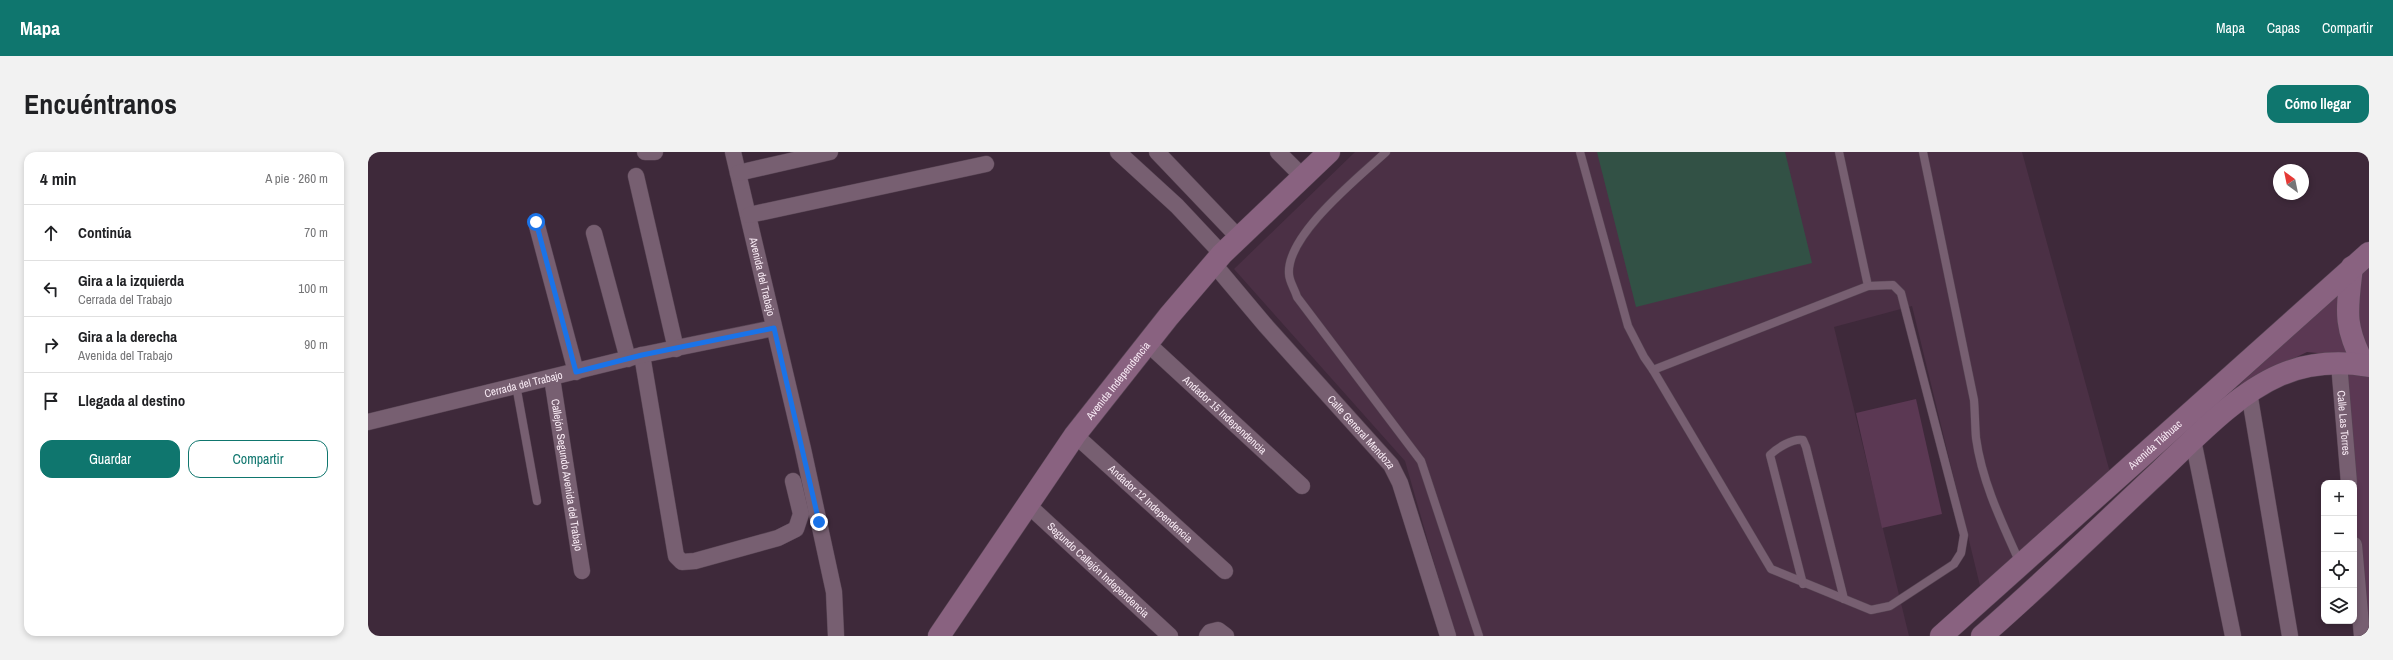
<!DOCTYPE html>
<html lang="es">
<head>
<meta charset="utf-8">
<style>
  body { margin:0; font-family:"Archivo Narrow",sans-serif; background:#f2f2f2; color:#202124 }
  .controls { position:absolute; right:12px; bottom:12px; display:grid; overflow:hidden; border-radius:8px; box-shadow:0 2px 6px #0003 }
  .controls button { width:36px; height:36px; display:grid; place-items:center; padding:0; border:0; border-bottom:1px solid #e0e0e0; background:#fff; color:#202124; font:20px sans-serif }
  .compass { position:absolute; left:1905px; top:12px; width:36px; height:36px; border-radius:50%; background:#fff; box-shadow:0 2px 6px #0003; rotate:327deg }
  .stop { position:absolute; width:12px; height:12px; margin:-9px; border:3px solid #1a73e8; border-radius:50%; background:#fff }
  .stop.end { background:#1a73e8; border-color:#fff; box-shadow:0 1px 4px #0008 }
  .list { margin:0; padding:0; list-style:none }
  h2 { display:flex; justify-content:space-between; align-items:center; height:52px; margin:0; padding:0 16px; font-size:17px }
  h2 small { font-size:13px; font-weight:400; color:#757577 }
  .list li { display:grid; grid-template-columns:26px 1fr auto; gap:12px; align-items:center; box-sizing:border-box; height:56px; padding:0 16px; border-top:1px solid #e0e0e0 }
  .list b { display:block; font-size:15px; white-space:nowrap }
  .list p { margin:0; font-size:13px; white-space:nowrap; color:#757577 }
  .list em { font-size:13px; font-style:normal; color:#757577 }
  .actions { display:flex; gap:8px; padding:12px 16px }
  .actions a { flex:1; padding:9px 0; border:1px solid #0f766e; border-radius:12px; text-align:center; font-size:14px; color:#0f766e }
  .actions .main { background:#0f766e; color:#fff }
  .icon { flex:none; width:22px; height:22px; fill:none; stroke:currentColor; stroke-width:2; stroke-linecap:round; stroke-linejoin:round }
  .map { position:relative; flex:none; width:2001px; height:484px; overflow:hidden; border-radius:12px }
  header { display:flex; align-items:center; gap:24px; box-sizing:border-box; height:56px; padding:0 20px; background:#0f766e; color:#fff }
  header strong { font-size:19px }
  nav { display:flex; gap:22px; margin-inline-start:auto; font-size:14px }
  .intro { display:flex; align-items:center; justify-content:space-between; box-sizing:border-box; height:96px; padding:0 24px }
  h1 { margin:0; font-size:28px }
  .button { padding:10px 18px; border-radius:12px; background:#0f766e; color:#fff; font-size:14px; font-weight:700 }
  main { display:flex; gap:24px; padding:0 24px }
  aside { flex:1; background:#fff; border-radius:12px; box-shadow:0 2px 6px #0003 }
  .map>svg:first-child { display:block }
  .built { fill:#4b3045 }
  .green { fill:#5b3853 }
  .building { fill:#325145 }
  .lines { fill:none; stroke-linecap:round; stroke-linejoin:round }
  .lane-casing { stroke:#584554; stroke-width:9 }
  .street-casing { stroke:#584554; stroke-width:17 }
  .secondary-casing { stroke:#584554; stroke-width:23 }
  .lane { stroke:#775f71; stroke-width:8 }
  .street { stroke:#775f71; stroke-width:16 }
  .secondary { stroke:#896280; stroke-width:22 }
  .route { stroke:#1a73e8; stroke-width:5 }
  .labels { text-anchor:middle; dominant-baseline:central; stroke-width:3; stroke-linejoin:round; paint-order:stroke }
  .street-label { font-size:11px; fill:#f9ebf5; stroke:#3e293a }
</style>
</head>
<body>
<header>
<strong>Mapa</strong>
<nav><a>Mapa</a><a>Capas</a><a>Compartir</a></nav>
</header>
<div class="intro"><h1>Encuéntranos</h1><a class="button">Cómo llegar</a></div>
<main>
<aside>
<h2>4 min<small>A pie · 260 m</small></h2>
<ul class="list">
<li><svg class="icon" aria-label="ahead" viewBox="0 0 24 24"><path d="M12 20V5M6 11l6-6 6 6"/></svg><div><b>Continúa</b></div><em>70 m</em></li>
<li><svg class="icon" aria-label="left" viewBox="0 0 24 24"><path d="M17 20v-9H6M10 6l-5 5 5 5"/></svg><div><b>Gira a la izquierda</b><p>Cerrada del Trabajo</p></div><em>100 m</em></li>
<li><svg class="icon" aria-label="right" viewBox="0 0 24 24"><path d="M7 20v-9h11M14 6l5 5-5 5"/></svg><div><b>Gira a la derecha</b><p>Avenida del Trabajo</p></div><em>90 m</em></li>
<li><svg class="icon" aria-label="arrive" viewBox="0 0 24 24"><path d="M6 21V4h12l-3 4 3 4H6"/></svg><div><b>Llegada al destino</b></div></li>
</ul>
<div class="actions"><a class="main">Guardar</a><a>Compartir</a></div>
</aside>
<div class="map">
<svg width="2001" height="484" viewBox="0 0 2001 484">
  <rect width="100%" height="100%" fill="#3e293a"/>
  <path class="built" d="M 987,0 L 1654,0 L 1746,335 L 1615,446 L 1544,154 L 1466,175 L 1541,484 L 1087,484 L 1037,309 L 866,117 Z"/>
  <g class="green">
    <path d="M 2001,111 L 2001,206 L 1939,200 L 1870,234 Z"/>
    <path d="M 2001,215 L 2001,484 L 1986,420 L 1986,331 L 1972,216 Z"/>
    <path d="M 1548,247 L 1574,362 L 1514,376 L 1488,261 Z"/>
  </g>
  <path class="building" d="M 1229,0 L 1417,0 L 1444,111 L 1268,155 Z"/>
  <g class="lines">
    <g class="lane-casing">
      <g id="lane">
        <path d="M 1018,0 C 991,25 918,83 921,122 C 921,129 927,138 929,145 L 1053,309 L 1111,484"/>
        <path d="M 1212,0 L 1260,174 L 1276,205 L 1285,218"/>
        <path d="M 1471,0 L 1500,134"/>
        <path d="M 1555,0 L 1606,248 C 1607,261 1607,273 1608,286 C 1614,330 1634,371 1652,411"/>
        <path d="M 1525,133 L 1533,141 L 1596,383 L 1593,401 L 1586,412 L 1522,454 L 1503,458 L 1403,417 L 1285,218 L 1500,134 Z"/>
        <path d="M 148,233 L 169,349"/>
        <path d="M 1435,432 L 1402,303 C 1409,296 1425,286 1435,288 L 1438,295 L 1476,447"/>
      </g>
    </g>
    <g class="street-casing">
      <g id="street">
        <path d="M 277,0 L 287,0"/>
        <path id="s1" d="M 365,0 L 435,297 L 466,440 L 468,484"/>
        <path d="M 750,0 L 809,54 L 854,102"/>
        <path d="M 789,0 L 871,86"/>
        <path d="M 910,0 L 934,24"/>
        <path d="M 370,21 L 462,0"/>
        <path d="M 268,24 L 308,197"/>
        <path d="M 381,63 L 618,12"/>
        <path d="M 168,70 L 208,220"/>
        <path d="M 226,81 L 260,207"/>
        <path id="s2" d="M 845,111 L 898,174 L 1023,313 L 1032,331 L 1080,484"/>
        <path id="s3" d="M 779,191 L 934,334"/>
        <path d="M 274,203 L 308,404 L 314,410 L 327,409 L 410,386 L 428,377 L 433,362 L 425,329"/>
        <path id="s4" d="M 1971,211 L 1981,331"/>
        <path id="s5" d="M 184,226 L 214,419"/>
        <path d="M 1881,240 L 1922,484"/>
        <path id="s6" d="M 0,270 L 274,203 L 406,176"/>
        <path id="s7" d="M 707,283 L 857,419"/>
        <path d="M 1825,288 L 1865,484"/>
        <path id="s8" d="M 659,352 L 802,484"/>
        <path d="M 1986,393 L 1994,484"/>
        <path d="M 839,484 L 842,480 L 850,478 L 858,484"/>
      </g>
    </g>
    <g class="secondary-casing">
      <g id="secondary">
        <path d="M 1984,115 C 1979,159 1975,172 1996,213"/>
        <path id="s9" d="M 571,484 L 707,283 L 801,164 L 854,102 L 961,0"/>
        <path id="s10" d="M 1573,484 L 2001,101"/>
        <path d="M 1614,484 C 1675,431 1733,374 1792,319 C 1827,286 1868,242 1912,223 C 1940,211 1971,209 2001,214"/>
      </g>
    </g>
    <use href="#lane" class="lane"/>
    <use href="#street" class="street"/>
    <use href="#secondary" class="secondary"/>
  </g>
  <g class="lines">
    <path class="route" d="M 168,70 L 208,220 L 274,203 L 406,176 L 451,370"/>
  </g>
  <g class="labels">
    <g class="street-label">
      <text stroke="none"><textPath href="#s1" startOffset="128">Avenida del Trabajo</textPath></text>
      <text stroke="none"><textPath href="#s9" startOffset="312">Avenida Independencia</textPath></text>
      <text stroke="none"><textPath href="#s6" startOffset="160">Cerrada del Trabajo</textPath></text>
      <text stroke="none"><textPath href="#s3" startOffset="106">Andador 15 Independencia</textPath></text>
      <text stroke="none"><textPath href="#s4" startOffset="60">Calle Las Torres</textPath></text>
      <text stroke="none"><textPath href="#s2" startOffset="225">Calle General Mendoza</textPath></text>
      <text stroke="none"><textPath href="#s10" startOffset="287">Avenida Tláhuac</textPath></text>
      <text stroke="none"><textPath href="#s5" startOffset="98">Callejón Segundo Avenida del Trabajo</textPath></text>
      <text stroke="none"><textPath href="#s7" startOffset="102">Andador 12 Independencia</textPath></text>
      <text stroke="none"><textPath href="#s8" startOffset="97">Segundo Callejón Independencia</textPath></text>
    </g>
  </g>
</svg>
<div class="controls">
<button>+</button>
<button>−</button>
<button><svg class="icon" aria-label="locate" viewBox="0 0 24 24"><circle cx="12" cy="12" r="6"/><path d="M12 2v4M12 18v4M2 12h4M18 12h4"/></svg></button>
<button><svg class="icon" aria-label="layers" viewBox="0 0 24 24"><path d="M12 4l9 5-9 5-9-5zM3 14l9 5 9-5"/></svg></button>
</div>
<svg class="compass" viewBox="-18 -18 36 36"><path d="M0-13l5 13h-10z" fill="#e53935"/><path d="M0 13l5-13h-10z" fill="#757577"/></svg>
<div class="stop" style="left:168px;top:70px"></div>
<div class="stop end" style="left:451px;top:370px"></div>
</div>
</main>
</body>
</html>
